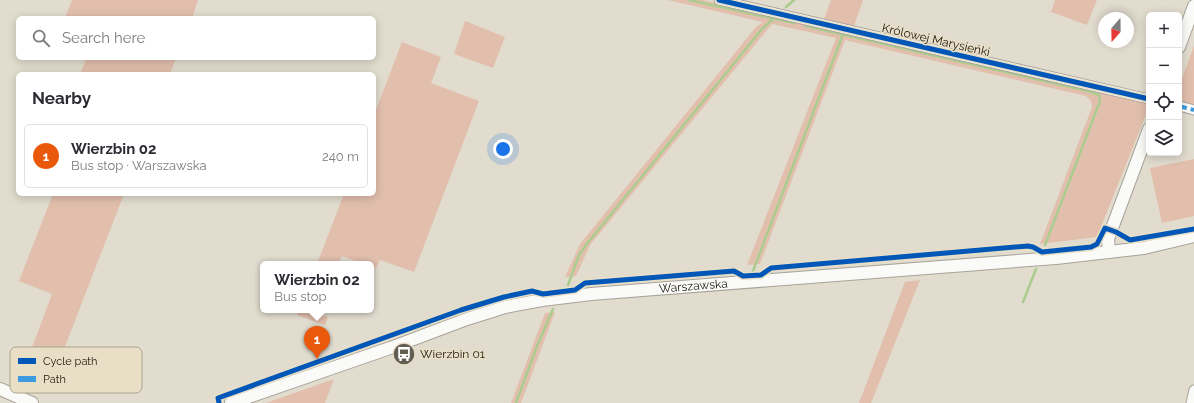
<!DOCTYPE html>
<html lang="en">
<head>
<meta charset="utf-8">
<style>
  body { margin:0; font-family:Raleway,sans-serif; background:#f2f2f3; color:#2b2b33 }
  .controls { position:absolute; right:12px; top:12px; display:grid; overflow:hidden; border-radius:6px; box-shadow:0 2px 10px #0003 }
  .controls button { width:36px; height:36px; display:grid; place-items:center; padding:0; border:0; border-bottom:1px solid #e1e1e2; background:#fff; color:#2b2b33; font:20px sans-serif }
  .compass { position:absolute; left:1098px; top:12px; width:36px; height:36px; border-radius:50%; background:#fff; box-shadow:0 2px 10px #0003; rotate:200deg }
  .you { position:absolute; left:503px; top:149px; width:14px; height:14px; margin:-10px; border:3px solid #fff; border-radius:50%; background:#1a73e8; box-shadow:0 0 0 6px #1a73e833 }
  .badge { display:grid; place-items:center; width:26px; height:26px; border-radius:50%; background:#ea580c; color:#fff; font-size:13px; font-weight:700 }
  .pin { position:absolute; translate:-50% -33px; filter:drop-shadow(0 1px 2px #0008) }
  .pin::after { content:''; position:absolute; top:21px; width:14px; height:12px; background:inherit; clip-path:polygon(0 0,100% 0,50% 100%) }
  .popup { position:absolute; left:260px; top:261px; width:114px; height:52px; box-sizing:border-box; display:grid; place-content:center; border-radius:6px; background:#fff; filter:drop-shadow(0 1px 3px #0005); font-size:13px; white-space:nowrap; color:#7c7c81 }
  .popup b { font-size:15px; color:#2b2b33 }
  .popup::after { content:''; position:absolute; left:50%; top:100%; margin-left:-8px; border:8px solid transparent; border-top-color:#fff }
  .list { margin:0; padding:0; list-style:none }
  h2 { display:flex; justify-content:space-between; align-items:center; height:52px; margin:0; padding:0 16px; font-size:17px }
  h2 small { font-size:13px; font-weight:400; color:#7c7c81 }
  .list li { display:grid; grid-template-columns:26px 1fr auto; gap:12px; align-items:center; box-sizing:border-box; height:64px; margin:0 8px 8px; padding:0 8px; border:1px solid #e1e1e2; border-radius:6px }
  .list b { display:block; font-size:15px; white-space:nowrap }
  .list p { margin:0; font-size:13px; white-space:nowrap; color:#7c7c81 }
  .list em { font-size:13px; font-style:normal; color:#7c7c81 }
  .icon { flex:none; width:22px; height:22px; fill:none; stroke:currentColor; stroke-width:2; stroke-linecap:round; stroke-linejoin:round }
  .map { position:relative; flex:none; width:1194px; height:403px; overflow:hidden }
  .search { position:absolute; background:#fff; box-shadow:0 2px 10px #0003; left:16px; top:16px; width:360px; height:44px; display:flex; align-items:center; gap:10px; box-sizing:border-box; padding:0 14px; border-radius:6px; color:#7c7c81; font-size:15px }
  .panel { position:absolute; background:#fff; box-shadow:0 2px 10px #0003; left:16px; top:72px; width:360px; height:124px; border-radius:6px }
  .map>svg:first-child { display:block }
  .green { fill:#e2bfad }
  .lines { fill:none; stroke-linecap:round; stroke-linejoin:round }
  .stream { stroke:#abcc8e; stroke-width:2.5 }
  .minor-casing { stroke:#a8a399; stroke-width:11 }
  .secondary-casing { stroke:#a8a399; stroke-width:14 }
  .minor { stroke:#fafaf8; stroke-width:9 }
  .secondary { stroke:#fafaf8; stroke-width:12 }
  .quiet { stroke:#3c9bde; stroke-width:4; stroke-dasharray:8 4; stroke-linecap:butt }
  .cycleway-casing { stroke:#e9dfc6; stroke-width:8 }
  .cycleway { stroke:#0057b8; stroke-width:5 }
  .labels { text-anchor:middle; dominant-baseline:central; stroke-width:3; stroke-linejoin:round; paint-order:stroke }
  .street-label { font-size:12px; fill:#1e1a11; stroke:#e9dfc6 }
  .poi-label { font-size:12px; fill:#1e1a11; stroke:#e9dfc6; text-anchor:start }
  .key { fill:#e9dfc6; stroke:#aca490; stroke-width:1 }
  .key-label { font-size:11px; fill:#1e1a11 }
</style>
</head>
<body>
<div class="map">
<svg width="1194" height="403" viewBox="0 0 1194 403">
  <rect width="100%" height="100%" fill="#e1dcce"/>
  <g class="green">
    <path d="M 72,0 L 198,0 L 192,18 L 65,18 Z"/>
    <path d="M 668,0 L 703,0 L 1144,101 L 1147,102 L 1149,107 L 1097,237 L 1040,244 L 1092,107 L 1091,101 L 1086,96 L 845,40 L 760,264 L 747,265 L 836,38 L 772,24 L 590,245 L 576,276 L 565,277 L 580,244 L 756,27 L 763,22 Z"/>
    <path d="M 831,0 L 863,0 L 854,26 L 824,19 Z"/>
    <path d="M 1055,0 L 1097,0 L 1087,25 L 1051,12 Z"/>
    <path d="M 465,21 L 505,37 L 493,68 L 454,54 Z"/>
    <path d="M 402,42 L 441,57 L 431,83 L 479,101 L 414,272 L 380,260 L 376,268 L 371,267 L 371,264 L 364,264 L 342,256 L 338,264 L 317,264 L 344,194 L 374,194 L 374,115 Z"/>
    <path d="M 1194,46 L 1194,106 L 1179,102 L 1179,86 Z"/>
    <path d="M 85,58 L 176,58 L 170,74 L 80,74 L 86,59 Z"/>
    <path d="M 1194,159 L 1194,216 L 1162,223 L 1150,168 Z"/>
    <path d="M 53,194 L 124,194 L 47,393 L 30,388 L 19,382 L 52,294 L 19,281 Z"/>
    <path d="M 920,280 L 871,403 L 859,403 L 905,282 Z"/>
    <path d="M 299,310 L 321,310 L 319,313 L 328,317 L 325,325 L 297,315 Z"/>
    <path d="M 555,312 L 521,403 L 511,403 L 545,313 Z"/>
    <path d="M 334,379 L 325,403 L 266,403 Z"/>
  </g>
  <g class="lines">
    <g class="stream">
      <path d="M 689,0 L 794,23"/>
      <path d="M 786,7 L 794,0"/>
      <path d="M 806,26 L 1088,91 L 1099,95 L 1100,101 L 1045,245"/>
      <path d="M 753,271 L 843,34"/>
      <path d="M 568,285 L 579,255 L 586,245 L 762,29 L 773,19"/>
      <path d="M 1023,302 L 1036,269"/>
      <path d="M 516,403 L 537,346 L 553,309"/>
    </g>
    <g class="minor-casing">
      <g id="minor">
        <path d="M 719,0 L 1149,99"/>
        <path d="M 1179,106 L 1194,110"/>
        <path d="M 1191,403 L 1194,390"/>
      </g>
    </g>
    <g class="secondary-casing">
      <g id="secondary">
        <path d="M 1179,47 L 1194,6"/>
        <path d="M 1109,252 L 1108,239 L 1149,129"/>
        <path d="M 0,389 L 32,403"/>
        <path id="s1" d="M 231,403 L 390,348 L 467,319 L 505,307 L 542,300 L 591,294 L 1056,258 L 1144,248 L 1194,236"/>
      </g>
    </g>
    <use href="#minor" class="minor"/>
    <use href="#secondary" class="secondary"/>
    <path class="quiet" d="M 1179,106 L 1194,110"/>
    <g class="cycleway-casing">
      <g id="cycleway">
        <path d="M 719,0 L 1149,99"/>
        <path d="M 219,403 L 218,398 L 461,310 L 504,297 L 532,291 L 543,294 L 575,290 L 585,283 L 734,271 L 743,276 L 761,275 L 771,268 L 1028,246 L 1033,247 L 1042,252 L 1091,247 L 1097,244 L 1105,228 L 1116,232 L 1130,240 L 1194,229"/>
      </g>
    </g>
    <use href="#cycleway" class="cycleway"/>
  </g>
  <defs>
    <g id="bus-disc" transform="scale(1.15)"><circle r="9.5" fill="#625e53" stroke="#e9dfc6"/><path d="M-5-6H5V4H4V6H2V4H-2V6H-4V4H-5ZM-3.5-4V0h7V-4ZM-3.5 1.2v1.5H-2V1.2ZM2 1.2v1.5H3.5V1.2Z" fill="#fff"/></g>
  </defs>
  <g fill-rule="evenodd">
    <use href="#bus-disc" x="404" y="354"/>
  </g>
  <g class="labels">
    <g class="street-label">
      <text transform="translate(936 40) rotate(13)">Królowej Marysieńki</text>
      <text stroke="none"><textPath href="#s1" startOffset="480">Warszawska</textPath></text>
    </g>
    <g class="poi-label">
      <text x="420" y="354">Wierzbin 01</text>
    </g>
  </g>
  <rect x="10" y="347" width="132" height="46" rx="6" class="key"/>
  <rect x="18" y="358" width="18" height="6" fill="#0057b8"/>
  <rect x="18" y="376" width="18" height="6" fill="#3c9bde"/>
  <g class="key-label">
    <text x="43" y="365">Cycle path</text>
    <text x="43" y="383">Path</text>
  </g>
</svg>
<div class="controls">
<button>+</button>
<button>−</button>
<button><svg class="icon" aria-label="locate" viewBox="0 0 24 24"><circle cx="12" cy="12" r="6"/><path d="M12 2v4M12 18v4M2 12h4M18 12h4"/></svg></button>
<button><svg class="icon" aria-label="layers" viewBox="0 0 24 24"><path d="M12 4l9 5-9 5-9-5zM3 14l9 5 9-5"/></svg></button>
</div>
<svg class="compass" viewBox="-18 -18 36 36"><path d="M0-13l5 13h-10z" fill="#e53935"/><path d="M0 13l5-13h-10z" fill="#7c7c81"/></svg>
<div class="you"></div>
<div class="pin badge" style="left:317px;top:359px">1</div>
<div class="popup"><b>Wierzbin 02</b>Bus stop</div>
<div class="search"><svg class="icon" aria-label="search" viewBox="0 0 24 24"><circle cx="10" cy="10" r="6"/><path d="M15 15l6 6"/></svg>Search here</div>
<section class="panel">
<h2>Nearby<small></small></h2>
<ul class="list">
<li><span class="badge">1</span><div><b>Wierzbin 02</b><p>Bus stop · Warszawska</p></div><em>240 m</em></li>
</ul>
</section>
</div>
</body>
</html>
